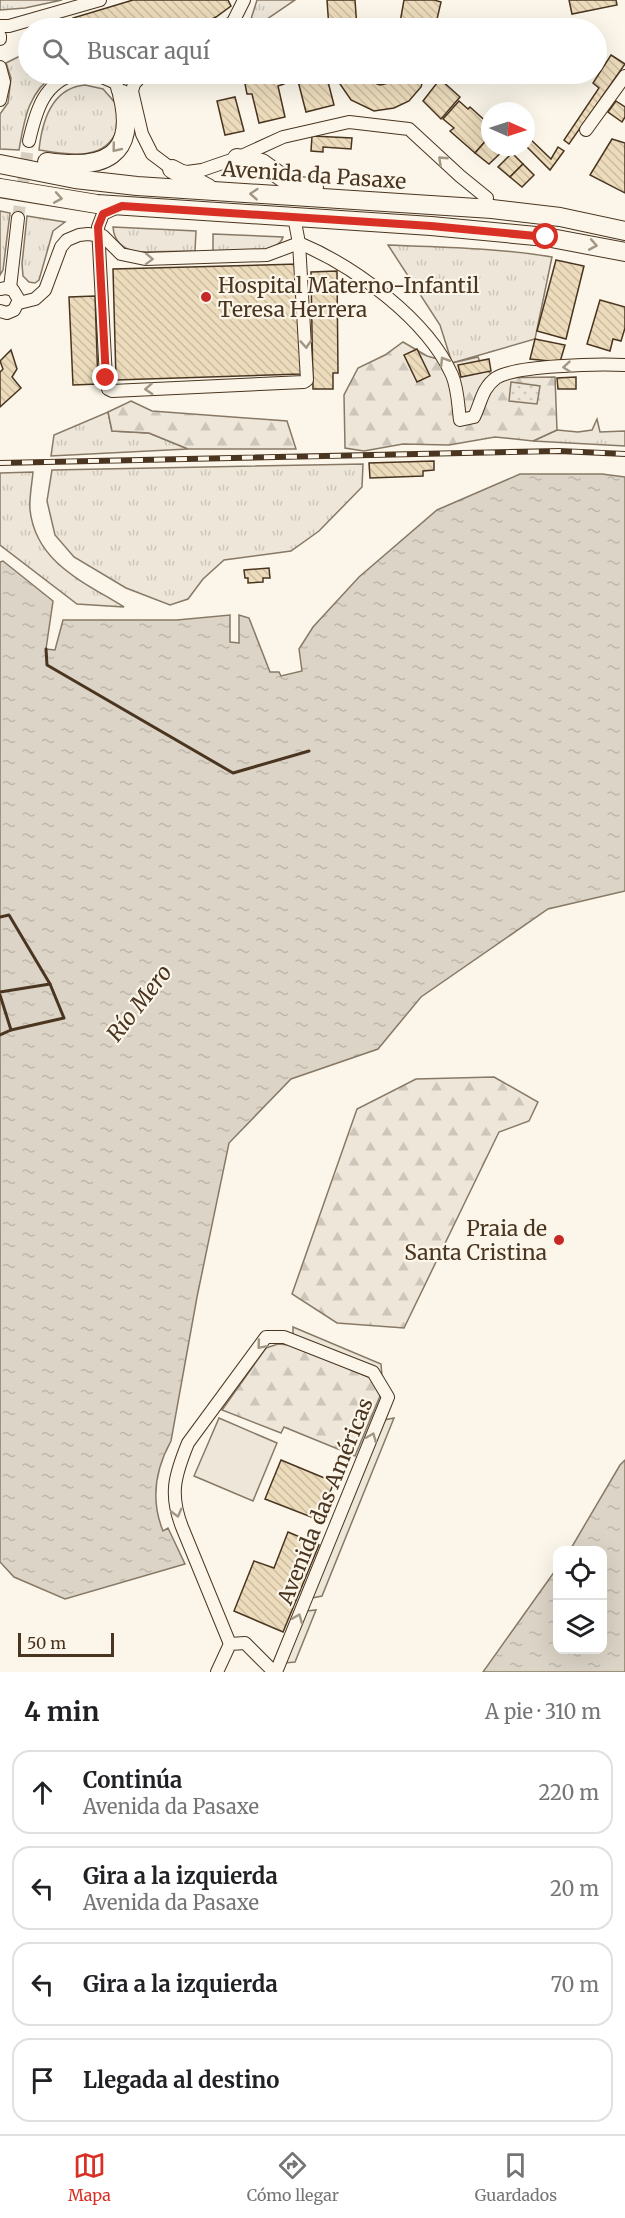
<!DOCTYPE html>
<html lang="es">
<head>
<meta charset="utf-8">
<style>
  body { margin:0; font-family:Merriweather,serif; background:#f6f6f6; color:#202124 }
  .controls { position:absolute; right:18px; bottom:18px; display:grid; overflow:hidden; border-radius:12px; box-shadow:0 6px 24px #0002 }
  .controls button { width:54px; height:54px; display:grid; place-items:center; padding:0; border:0; border-bottom:2px solid #e0e0e0; background:#fff; color:#202124; font:30px sans-serif }
  .compass { position:absolute; left:481px; top:102px; width:54px; height:54px; border-radius:50%; background:#fff; box-shadow:0 6px 24px #0002; rotate:93deg }
  .scale { position:absolute; left:18px; bottom:15px; width:96px; box-sizing:border-box; padding-left:6px; border:3px solid #4a3520; border-top:0; font-size:16px; line-height:21px; white-space:nowrap; color:#4a3520; -webkit-text-stroke:4px #fbf6e9; paint-order:stroke }
  .stop { position:absolute; width:18px; height:18px; margin:-14px; border:4px solid #d93025; border-radius:50%; background:#fff }
  .stop.end { background:#d93025; border-color:#fff; box-shadow:0 2px 6px #0008 }
  .list { margin:0; padding:0; list-style:none }
  h2 { display:flex; justify-content:space-between; align-items:center; height:78px; margin:0; padding:0 24px; font-size:26px }
  h2 small { font-size:20px; font-weight:400; color:#757577 }
  .list li { display:grid; grid-template-columns:39px 1fr auto; gap:18px; align-items:center; box-sizing:border-box; height:84px; margin:0 12px 12px; padding:0 12px; border:2px solid #e0e0e0; border-radius:18px }
  .list b { display:block; font-size:22px; white-space:nowrap }
  .list p { margin:0; font-size:20px; white-space:nowrap; color:#757577 }
  .list em { font-size:20px; font-style:normal; color:#757577 }
  .icon { flex:none; width:33px; height:33px; fill:none; stroke:currentColor; stroke-width:2; stroke-linecap:round; stroke-linejoin:round }
  .map { position:relative; flex:none; width:625px; height:1672px; overflow:hidden }
  .search { position:absolute; background:#fff; box-shadow:0 6px 24px #0002; left:18px; right:18px; top:18px; height:66px; display:flex; align-items:center; gap:15px; box-sizing:border-box; padding:0 21px; border-radius:33px; color:#757577; font-size:22px }
  .sheet { height:462px; background:#fff }
  nav { display:flex; justify-content:space-around; align-items:center; box-sizing:border-box; height:84px; border-top:2px solid #e0e0e0; background:#fff; font-size:16px; color:#757577 }
  nav a { display:grid; justify-items:center; gap:3px }
  nav .on { color:#d93025 }
  .map>svg:first-child { display:block }
  .grass { fill:url(#grass-tufts); stroke:#887966; stroke-width:1.5 }
  .forest { fill:url(#forest-firs); stroke:#887966; stroke-width:1.5 }
  .park { fill:url(#park-dots); stroke:#887966; stroke-width:1.5 }
  .garden { fill:#ede6d9; stroke:#887966; stroke-width:1.5 }
  .parking { fill:#ede7d9; stroke:#887966; stroke-width:1.5 }
  .water { fill:url(#water-ripples); stroke:#887966; stroke-width:1.5 }
  .building { fill:url(#building-back-hatch); stroke:#4a3520; stroke-width:1.5 }
  .lines { fill:none; stroke-linecap:round; stroke-linejoin:round }
  .street-tunnel { stroke:#d8cfc1; stroke-width:12; stroke-dasharray:12 6; stroke-linecap:butt }
  .street-casing { stroke:#4a3520; stroke-width:14 }
  .primary-casing { stroke:#4a3520; stroke-width:20 }
  .street { stroke:#fbf6e9; stroke-width:12 }
  .primary { stroke:#fbf6e9; stroke-width:18 }
  .rail-casing { stroke:#4a3520; stroke-width:6 }
  .rail { stroke:#fbf6e9; stroke-width:4; stroke-dasharray:11; stroke-linecap:butt }
  .wall { stroke:#4a3520; stroke-width:3 }
  .oneway { stroke:#a29684 }
  .route { stroke:#d93025; stroke-width:8 }
  .poi-dot { fill:#c62828; stroke:#fbf6e9; stroke-width:2 }
  .labels { text-anchor:middle; dominant-baseline:central; stroke-width:4.5; stroke-linejoin:round; paint-order:stroke }
  .street-label { font-size:21px; fill:#4a3520; stroke:#fbf6e9 }
  .poi-label { font-size:21px; fill:#4a3520; stroke:#fbf6e9; text-anchor:start }
  .water-label { font-size:22px; font-style:italic; fill:#4a3520; stroke:#fbf6e9 }
</style>
</head>
<body>
<div class="map">
<svg width="625" height="1672" viewBox="0 0 625 1672">
  <defs>
    <pattern id="grass-tufts" width="24" height="20" patternUnits="userSpaceOnUse" patternTransform="scale(1.5)"><rect width="24" height="20" fill="#ede6d9"/><path d="M3 7l-1-3M5 7V3M7 7l1-3M15 17l-1-3M17 17v-4M19 17l1-3" fill="none" stroke="#cdc6ba"/></pattern>
    <pattern id="forest-firs" width="22" height="20" patternUnits="userSpaceOnUse" patternTransform="scale(1.5)"><rect width="22" height="20" fill="#ede6d9"/><path d="M5 1l3.5 6h-7zM16 11l3.5 6h-7z" fill="#cdc6ba"/></pattern>
    <pattern id="park-dots" width="8" height="8" patternUnits="userSpaceOnUse" patternTransform="scale(1.5)"><rect width="8" height="8" fill="#ede6d9"/><path d="M2 2h.1M6 6h.1" fill="none" stroke="#cdc6ba" stroke-width="1.8" stroke-linecap="round"/></pattern>
    <pattern id="water-ripples" width="26" height="14" patternUnits="userSpaceOnUse" patternTransform="scale(1.5)"><rect width="26" height="14" fill="#dcd4c6"/><path d="M2 4q2-2 4 0t4 0M15 11q2-2 4 0t4 0" fill="none" stroke="#beb7aa"/></pattern>
    <pattern id="building-back-hatch" width="6" height="6" patternUnits="userSpaceOnUse" patternTransform="scale(1.5)"><rect width="6" height="6" fill="#ecdcbc"/><path d="M-1 5l2 2M0 0l6 6M5-1l2 2" fill="none" stroke="#ccbda1"/></pattern>
  </defs>
  <rect width="100%" height="100%" fill="#fbf6e9"/>
  <g class="grass">
    <path d="M 0,0 L 62,0 L 25,8 L 0,10 Z"/>
    <path d="M 257,0 L 295,0 L 254,28 L 242,28 L 251,19 Z"/>
    <path d="M 28,52 L 28,74 L 56,74 C 28,91 24,121 19,150 L 0,149 L 0,114 L 8,103 L 11,78 L 6,63 Z"/>
    <path d="M 85,85 L 103,89 L 118,106 C 118,113 119,123 117,129 C 106,163 65,154 39,150 C 42,121 52,88 85,85 Z"/>
    <path d="M 0,211 L 10,213 L 3,270 L 0,275 Z"/>
    <path d="M 27,216 L 65,222 L 53,231 L 39,280 L 35,283 L 29,282 L 23,276 L 22,264 Z"/>
    <path d="M 113,227 L 196,231 L 195,251 L 137,252 C 123,249 114,242 113,227 Z"/>
    <path d="M 213,234 L 283,237 C 281,245 272,248 265,250 L 213,251 Z"/>
    <path d="M 388,245 C 443,247 498,248 552,257 L 535,339 L 452,363 L 440,325 Z"/>
    <path d="M 108,412 L 112,431 L 149,433 L 188,449 L 51,456 L 54,435 Z"/>
    <path d="M 597,419 L 600,432 L 625,431 L 625,446 L 533,441 L 557,430 L 578,432 L 592,430 Z"/>
    <path d="M 363,464 L 362,487 L 319,531 L 291,551 L 224,560 L 203,579 L 188,599 L 170,605 L 126,588 L 74,557 L 55,535 L 47,501 L 52,470 Z"/>
    <path d="M 33,472 C 32,484 29,498 30,510 C 36,563 84,582 124,607 L 77,604 L 0,545 L 0,473 Z"/>
  </g>
  <g class="forest">
    <path d="M 403,342 L 427,356 L 452,363 L 478,357 L 481,365 L 496,378 L 555,377 L 557,430 L 533,441 L 495,437 L 449,445 L 403,444 L 364,451 L 345,448 L 344,395 L 358,368 L 385,355 Z"/>
    <path d="M 131,401 L 152,411 L 287,421 L 296,449 L 188,449 L 149,433 L 112,431 L 108,412 Z"/>
    <path d="M 494,1077 L 538,1102 L 529,1121 L 499,1132 L 404,1328 L 337,1323 L 292,1294 L 357,1109 L 416,1079 Z"/>
    <path d="M 278,1344 L 292,1345 L 373,1379 L 380,1396 L 355,1456 L 284,1427 L 281,1433 L 222,1410 L 266,1348 Z"/>
  </g>
  <path class="park" d="M 511,382 L 540,386 L 537,404 L 509,401 Z"/>
  <path class="garden" d="M 219,1418 L 277,1443 L 253,1501 L 194,1476 Z"/>
  <g class="parking">
    <path d="M 293,1327 L 381,1364 L 382,1376 L 293,1337 Z"/>
    <path d="M 394,1418 L 322,1596 L 312,1598 L 384,1420 Z"/>
    <path d="M 316,1610 L 295,1662 L 285,1663 L 307,1611 Z"/>
  </g>
  <g class="water">
    <path d="M 520,474 L 602,474 L 625,477 L 625,891 L 548,909 L 421,997 L 378,1049 L 291,1079 L 229,1143 L 197,1297 L 171,1441 C 155,1470 150,1499 163,1531 L 168,1528 L 185,1564 L 65,1599 L 14,1577 L 0,1562 L 0,562 L 3,561 L 53,601 L 46,649 L 55,650 L 63,620 L 177,620 L 230,615 L 230,642 L 239,643 L 239,615 L 249,618 L 270,672 L 279,672 L 281,676 L 302,671 L 299,649 L 313,627 L 359,577 L 437,510 Z"/>
    <path d="M 625,1460 L 625,1672 L 483,1672 L 557,1568 L 558,1650 L 602,1650 L 602,1550 L 570,1550 L 620,1465 Z"/>
  </g>
  <g class="building">
    <path d="M 133,0 L 228,0 L 231,6 L 216,17 L 193,28 L 75,28 L 73,18 Z"/>
    <path d="M 327,0 L 355,0 L 357,28 L 329,28 Z"/>
    <path d="M 404,0 L 434,0 L 441,2 L 435,28 L 426,27 L 426,28 L 399,28 Z"/>
    <path d="M 569,0 L 616,0 L 617,5 L 572,14 Z"/>
    <path d="M 611,55 L 625,64 L 569,144 L 564,140 L 599,88 L 593,83 Z"/>
    <path d="M 243,74 L 281,74 L 284,84 L 278,86 L 285,117 L 259,123 L 252,94 L 247,94 Z"/>
    <path d="M 291,74 L 326,74 L 334,105 L 306,112 L 298,81 L 294,82 Z"/>
    <path d="M 338,74 L 364,74 L 372,82 L 380,85 L 393,82 L 399,74 L 425,74 L 421,87 L 409,101 L 394,108 L 374,111 L 351,100 L 340,84 Z"/>
    <path d="M 440,79 L 460,97 L 441,119 L 423,101 Z"/>
    <path d="M 235,97 L 244,131 L 225,135 L 217,101 Z"/>
    <path d="M 459,101 L 468,109 L 470,107 L 490,125 L 490,136 L 475,153 L 450,131 L 454,128 L 443,119 Z"/>
    <path d="M 616,101 L 625,107 L 625,117 L 622,122 L 608,112 Z"/>
    <path d="M 526,135 L 551,159 L 558,147 L 564,151 L 550,170 L 526,146 Z"/>
    <path d="M 312,136 L 352,138 L 351,149 L 323,147 L 323,152 L 311,151 Z"/>
    <path d="M 490,136 L 490,147 L 507,147 L 489,164 L 475,153 Z"/>
    <path d="M 612,139 L 625,143 L 625,193 L 590,175 Z"/>
    <path d="M 512,153 L 523,164 L 510,177 L 498,167 Z"/>
    <path d="M 523,164 L 534,175 L 522,187 L 510,177 Z"/>
    <path d="M 556,260 L 584,266 L 566,339 L 537,331 Z"/>
    <path d="M 298,264 L 301,374 L 116,380 L 113,269 Z"/>
    <path d="M 337,271 L 338,373 L 333,373 L 333,389 L 313,389 L 311,272 Z"/>
    <path d="M 95,296 L 98,384 L 73,385 L 69,297 Z"/>
    <path d="M 600,300 L 625,307 L 625,328 L 621,341 L 613,339 L 610,351 L 587,344 Z"/>
    <path d="M 535,339 L 565,345 L 560,362 L 530,359 Z"/>
    <path d="M 417,349 L 430,376 L 417,382 L 404,355 Z"/>
    <path d="M 11,350 L 17,369 L 12,377 L 21,388 L 0,407 L 0,372 L 3,369 L 0,361 Z"/>
    <path d="M 489,359 L 491,371 L 461,377 L 458,365 Z"/>
    <path d="M 576,377 L 576,389 L 558,389 L 557,378 Z"/>
    <path d="M 434,461 L 434,470 L 423,471 L 423,476 L 370,478 L 369,463 Z"/>
    <path d="M 269,568 L 270,578 L 263,578 L 263,582 L 248,583 L 248,578 L 245,578 L 244,570 Z"/>
    <path d="M 281,1460 L 334,1482 L 319,1520 L 265,1499 Z"/>
    <path d="M 288,1532 L 319,1545 L 283,1632 L 234,1611 L 254,1561 L 274,1568 Z"/>
  </g>
  <g class="lines">
    <path class="street-tunnel" d="M 18,218 L 29,141"/>
    <g class="street-casing">
      <g id="street">
        <path d="M 0,26 L 9,26 L 100,0"/>
        <path d="M 223,28 L 233,22 L 244,0"/>
        <path d="M 0,36 L 0,39"/>
        <path d="M 0,67 L 4,82 L 0,100"/>
        <path d="M 95,74 L 116,83"/>
        <path d="M 143,74 L 134,84 L 132,91 L 142,134 L 152,154 L 172,169 L 187,172 L 202,170 L 237,158 L 283,137 L 349,122 L 409,129 L 460,176 L 487,198"/>
        <path d="M 128,94 L 122,94 L 118,91 L 116,83 L 122,76 L 133,74"/>
        <path d="M 586,130 L 625,76"/>
        <path d="M 29,141 C 36,111 44,81 77,74"/>
        <path d="M 118,207 L 103,214 L 98,227 L 106,378 L 108,389 L 112,391 L 304,382 L 307,380 L 299,243 L 294,217"/>
        <path d="M 10,288 L 18,218"/>
        <path d="M 0,289 L 6,288 L 13,290 L 19,300 L 14,310 L 7,313 L 0,311"/>
        <path d="M 19,303 L 35,299 L 45,290 L 61,247 L 67,240 L 79,235 L 88,234 L 103,236 L 121,254 L 145,259 L 267,255 L 299,243 C 354,266 427,319 452,375 C 458,389 458,405 460,420 L 474,417 C 481,403 482,388 496,378 C 516,365 599,364 625,365"/>
        <path d="M 230,1644 L 182,1527 C 169,1494 175,1475 188,1443 L 266,1337 L 284,1337 L 373,1372 L 388,1397 L 276,1672"/>
        <path d="M 217,1672 L 230,1644 L 245,1643 L 274,1672"/>
      </g>
    </g>
    <g class="primary-casing">
      <g id="primary">
        <path d="M 237,158 L 262,163 L 294,186 L 314,187"/>
        <path d="M 47,162 C 103,170 138,157 122,94"/>
        <path d="M 0,164 L 75,179 L 137,186 L 492,209 L 560,217 L 625,231"/>
        <path d="M 172,169 L 208,188"/>
        <path d="M 0,188 L 97,204 L 431,226 L 546,237 L 625,252"/>
      </g>
    </g>
    <use href="#street" class="street"/>
    <use href="#primary" class="primary"/>
    <g class="rail-casing">
      <path id="rail" d="M 0,463 L 559,451 L 625,454"/>
    </g>
    <use href="#rail" class="rail"/>
    <g class="wall">
      <path d="M 46,649 L 47,665 L 233,773 L 309,751"/>
      <path d="M 0,917 L 9,915 L 50,984"/>
      <path d="M 0,992 L 50,984 L 64,1018 L 11,1030"/>
      <path d="M 0,995 L 11,1030 L 0,1035"/>
    </g>
  </g>
  <defs><path id="oneway-chevron" d="M-2-3.5L2.5 0L-2 3.5" fill="none" stroke-width="1.6" stroke-linecap="round" stroke-linejoin="round" transform="scale(1.5)"/></defs>
  <g class="oneway">
    <use href="#oneway-chevron" transform="translate(116 148) rotate(129)"/>
    <use href="#oneway-chevron" transform="translate(442 160) rotate(-137)"/>
    <use href="#oneway-chevron" transform="translate(254 194) rotate(-176)"/>
    <use href="#oneway-chevron" transform="translate(58 198) rotate(10)"/>
    <use href="#oneway-chevron" transform="translate(593 245) rotate(10)"/>
    <use href="#oneway-chevron" transform="translate(149 259) rotate(2)"/>
    <use href="#oneway-chevron" transform="translate(306 344) rotate(86)"/>
    <use href="#oneway-chevron" transform="translate(444 361) rotate(-122)"/>
    <use href="#oneway-chevron" transform="translate(567 367) rotate(175)"/>
    <use href="#oneway-chevron" transform="translate(149 389) rotate(177)"/>
    <use href="#oneway-chevron" transform="translate(261 1345) rotate(130)"/>
    <use href="#oneway-chevron" transform="translate(372 1437) rotate(-68)"/>
    <use href="#oneway-chevron" transform="translate(177 1513) rotate(75)"/>
    <use href="#oneway-chevron" transform="translate(298 1618) rotate(-68)"/>
  </g>
  <g class="lines">
    <path class="route" d="M 106,378 L 98,227 L 103,214 L 122,206 L 431,226 L 546,237"/>
  </g>
  <g class="poi-dot">
    <circle cx="206" cy="297" r="6"/>
    <circle cx="559" cy="1240" r="6"/>
  </g>
  <g class="labels">
    <g class="street-label">
      <text transform="translate(314 175) rotate(4)">Avenida da Pasaxe</text>
      <text transform="translate(325 1501) rotate(-68)">Avenida das Américas</text>
    </g>
    <g class="poi-label">
      <text x="218" y="285">Hospital Materno-Infantil<tspan x="218" dy="24">Teresa Herrera</tspan></text>
      <text x="547" y="1228" text-anchor="end">Praia de<tspan x="547" dy="24">Santa Cristina</tspan></text>
    </g>
    <g class="water-label">
      <text transform="translate(139 1003) rotate(-52)">Río Mero</text>
    </g>
  </g>
</svg>
<div class="controls">
<button><svg class="icon" aria-label="locate" viewBox="0 0 24 24"><circle cx="12" cy="12" r="6"/><path d="M12 2v4M12 18v4M2 12h4M18 12h4"/></svg></button>
<button><svg class="icon" aria-label="layers" viewBox="0 0 24 24"><path d="M12 4l9 5-9 5-9-5zM3 14l9 5 9-5"/></svg></button>
</div>
<svg class="compass" viewBox="-18 -18 36 36"><path d="M0-13l5 13h-10z" fill="#e53935"/><path d="M0 13l5-13h-10z" fill="#757577"/></svg>
<div class="scale">50 m</div>
<div class="stop" style="left:546px;top:237px"></div>
<div class="stop end" style="left:106px;top:378px"></div>
<div class="search"><svg class="icon" aria-label="search" viewBox="0 0 24 24"><circle cx="10" cy="10" r="6"/><path d="M15 15l6 6"/></svg>Buscar aquí</div>
</div>
<section class="sheet">
<h2>4 min<small>A pie · 310 m</small></h2>
<ul class="list">
<li><svg class="icon" aria-label="ahead" viewBox="0 0 24 24"><path d="M12 20V5M6 11l6-6 6 6"/></svg><div><b>Continúa</b><p>Avenida da Pasaxe</p></div><em>220 m</em></li>
<li><svg class="icon" aria-label="left" viewBox="0 0 24 24"><path d="M17 20v-9H6M10 6l-5 5 5 5"/></svg><div><b>Gira a la izquierda</b><p>Avenida da Pasaxe</p></div><em>20 m</em></li>
<li><svg class="icon" aria-label="left" viewBox="0 0 24 24"><path d="M17 20v-9H6M10 6l-5 5 5 5"/></svg><div><b>Gira a la izquierda</b></div><em>70 m</em></li>
<li><svg class="icon" aria-label="arrive" viewBox="0 0 24 24"><path d="M6 21V4h12l-3 4 3 4H6"/></svg><div><b>Llegada al destino</b></div></li>
</ul>
</section>
<nav>
<a class="on"><svg class="icon" aria-label="map" viewBox="0 0 24 24"><path d="M3 6l6-2 6 2 6-2v14l-6 2-6-2-6 2zM9 4v14M15 6v14"/></svg>Mapa</a>
<a><svg class="icon" aria-label="directions" viewBox="0 0 24 24"><path d="M12 3l9 9-9 9-9-9zM9 14v-3h6M13 9l2 2-2 2"/></svg>Cómo llegar</a>
<a><svg class="icon" aria-label="saved" viewBox="0 0 24 24"><path d="M7 4h10v16l-5-4-5 4z"/></svg>Guardados</a>
</nav>
</body>
</html>
